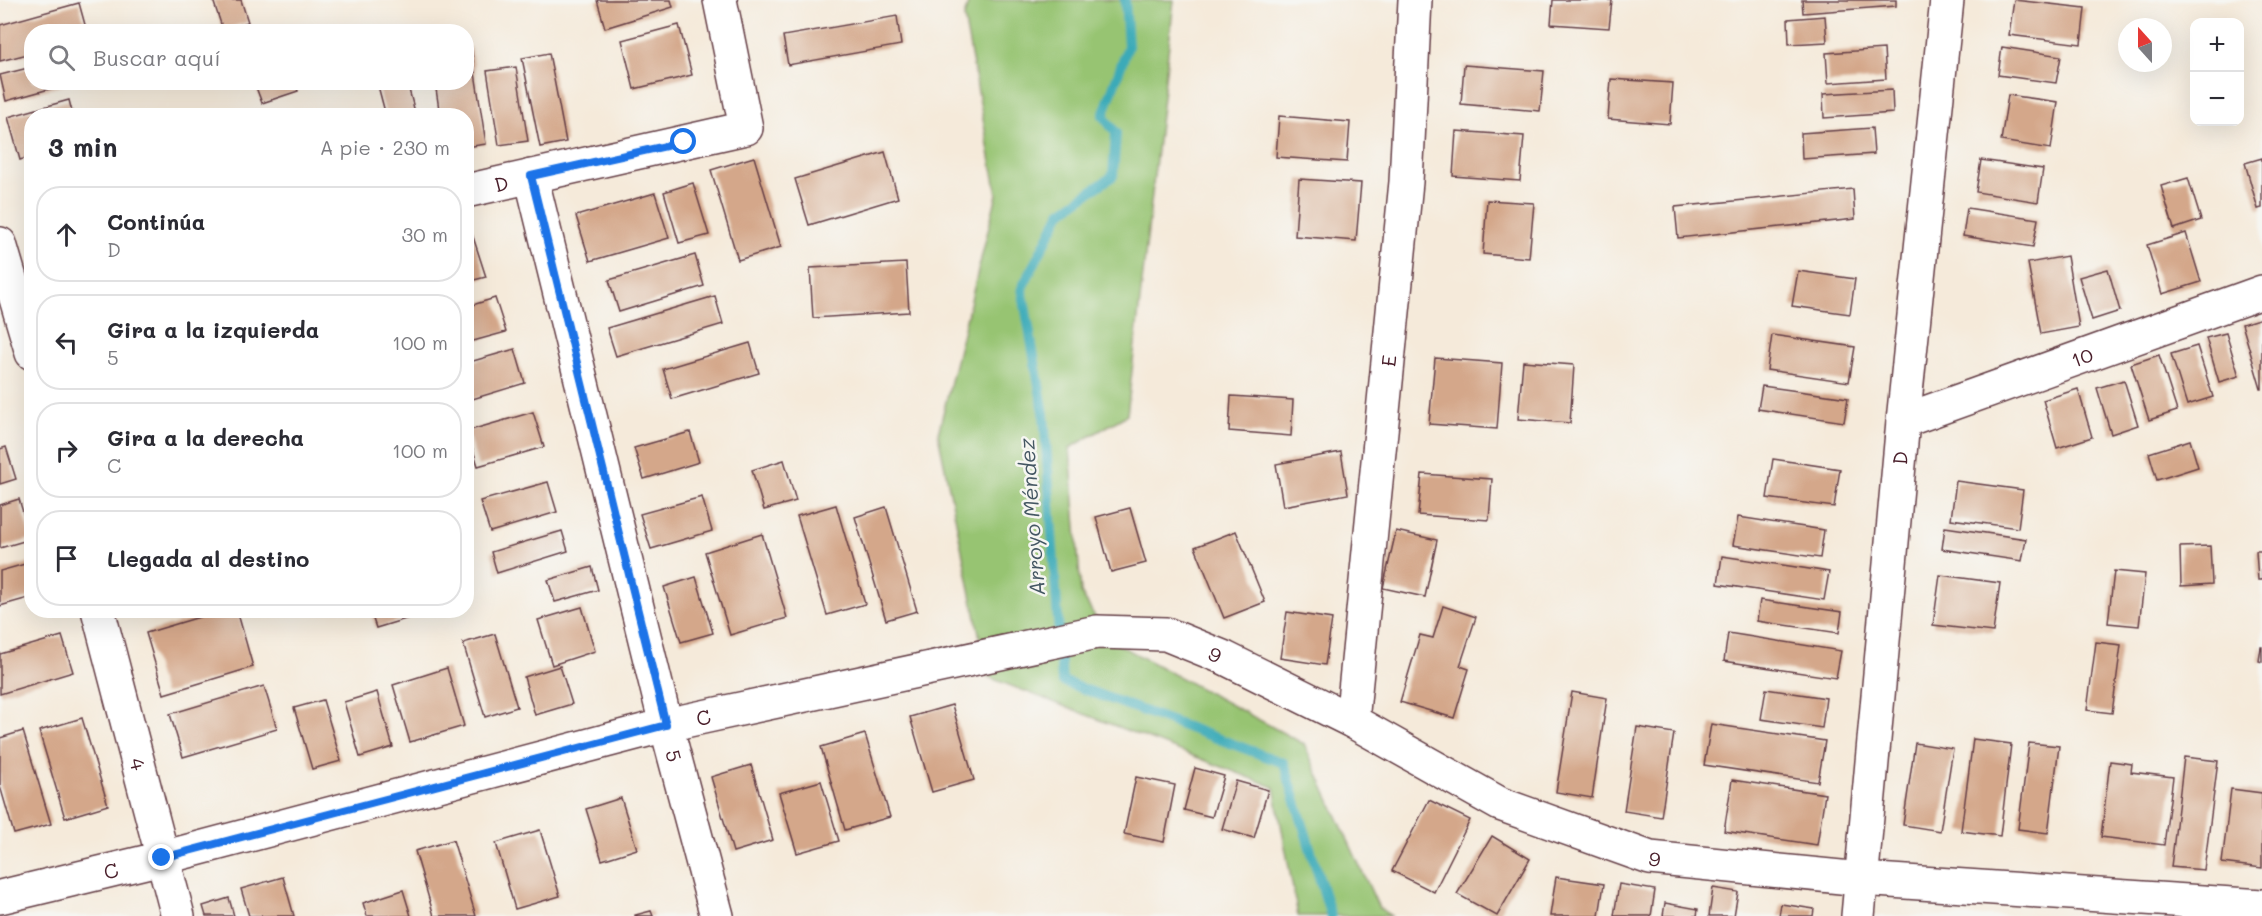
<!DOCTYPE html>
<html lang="es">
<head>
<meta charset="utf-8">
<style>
  body { margin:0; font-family:Mali,sans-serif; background:#f2f2f3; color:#2b2b33 }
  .controls { position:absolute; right:18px; top:18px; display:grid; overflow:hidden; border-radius:12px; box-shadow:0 6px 24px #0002 }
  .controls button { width:54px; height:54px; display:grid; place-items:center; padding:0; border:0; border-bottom:2px solid #e1e1e2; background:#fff; color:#2b2b33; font:30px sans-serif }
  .compass { position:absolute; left:2118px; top:18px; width:54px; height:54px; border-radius:50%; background:#fff; box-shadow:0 6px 24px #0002; rotate:339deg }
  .stop { position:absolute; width:18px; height:18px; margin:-14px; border:4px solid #1a73e8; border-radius:50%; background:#fff }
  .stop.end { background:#1a73e8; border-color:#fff; box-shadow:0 2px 6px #0008 }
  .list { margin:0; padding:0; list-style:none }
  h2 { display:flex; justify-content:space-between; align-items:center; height:78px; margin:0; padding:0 24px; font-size:26px }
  h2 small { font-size:20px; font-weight:400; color:#7c7c81 }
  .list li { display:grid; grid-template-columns:39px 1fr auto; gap:18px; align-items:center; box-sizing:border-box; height:96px; margin:0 12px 12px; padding:0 12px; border:2px solid #e1e1e2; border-radius:24px }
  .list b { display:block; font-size:22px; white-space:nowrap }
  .list p { margin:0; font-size:20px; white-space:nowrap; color:#7c7c81 }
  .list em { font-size:20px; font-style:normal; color:#7c7c81 }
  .icon { flex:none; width:33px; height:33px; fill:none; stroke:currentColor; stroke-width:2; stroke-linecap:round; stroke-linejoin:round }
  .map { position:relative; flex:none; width:2262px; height:916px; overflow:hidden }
  .search { position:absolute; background:#fff; box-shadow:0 6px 24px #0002; left:24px; top:24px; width:450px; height:66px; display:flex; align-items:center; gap:15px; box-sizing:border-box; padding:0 21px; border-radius:24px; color:#7c7c81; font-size:22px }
  .panel { position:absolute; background:#fff; box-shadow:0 6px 24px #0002; left:24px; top:108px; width:450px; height:510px; border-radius:24px }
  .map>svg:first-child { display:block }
  .green { fill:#97c472; stroke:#70724e; stroke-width:1.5 }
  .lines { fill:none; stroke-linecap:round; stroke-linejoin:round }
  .stream { stroke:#3aaab8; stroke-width:10 }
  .building { fill:#d4a78a }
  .street-casing { stroke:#643d45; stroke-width:36 }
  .street { stroke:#fff; stroke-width:33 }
  .route { stroke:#1a73e8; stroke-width:8 }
  .labels { text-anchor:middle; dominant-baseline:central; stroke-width:5; stroke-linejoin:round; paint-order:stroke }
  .street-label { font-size:20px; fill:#4a1f2b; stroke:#f6f6f2 }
  .water-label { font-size:21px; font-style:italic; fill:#445763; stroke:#f6f6f2 }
</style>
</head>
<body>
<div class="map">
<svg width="2262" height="916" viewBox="0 0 2262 916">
  <rect width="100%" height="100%" fill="#f6f6f2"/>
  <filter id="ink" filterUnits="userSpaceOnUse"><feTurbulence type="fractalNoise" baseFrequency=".0167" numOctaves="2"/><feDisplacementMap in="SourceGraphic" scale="12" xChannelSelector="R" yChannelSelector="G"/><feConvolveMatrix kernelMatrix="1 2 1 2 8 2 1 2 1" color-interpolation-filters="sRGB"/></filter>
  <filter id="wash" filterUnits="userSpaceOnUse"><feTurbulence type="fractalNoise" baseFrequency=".008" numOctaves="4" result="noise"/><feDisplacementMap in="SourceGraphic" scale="24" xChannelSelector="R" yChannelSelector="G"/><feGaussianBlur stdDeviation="1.35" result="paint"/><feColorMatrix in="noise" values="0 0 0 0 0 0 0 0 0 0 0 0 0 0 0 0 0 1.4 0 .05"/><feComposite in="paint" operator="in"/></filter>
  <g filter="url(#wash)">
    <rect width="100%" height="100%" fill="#f5eada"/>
    <path class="green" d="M 969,0 L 1174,0 L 1127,415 L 1070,448 L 1081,593 L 1108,639 L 1304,744 L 1379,908 L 1391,916 L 1298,916 L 1274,787 L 988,677 L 938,434 L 997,194 L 964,17 Z"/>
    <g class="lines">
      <path class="stream" d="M 1125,0 L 1128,46 L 1103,116 L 1116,133 L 1113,176 L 1061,212 L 1022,288 L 1044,414 L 1062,681 L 1284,763 L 1331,916"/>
    </g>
    <g id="blocks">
      <g class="building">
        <path d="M 213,0 L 241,0 L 248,22 L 223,30 Z"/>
        <path d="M 597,0 L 671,0 L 673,7 L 605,28 Z"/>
        <path d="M 1553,0 L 1612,0 L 1609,28 L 1551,24 Z"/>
        <path d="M 1802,0 L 1896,0 L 1896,6 L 1803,13 Z"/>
        <path d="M 2014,0 L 2085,8 L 2081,44 L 2009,35 Z"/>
        <path d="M 79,3 L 87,32 L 32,32 L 32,53 L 0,61 L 0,25 Z"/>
        <path d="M 897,16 L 901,45 L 788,65 L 783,36 Z"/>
        <path d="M 1825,16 L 1827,42 L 1789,44 L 1788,19 Z"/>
        <path d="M 679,25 L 692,75 L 634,89 L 622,40 Z"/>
        <path d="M 466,47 L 471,47 L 486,144 L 466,147 L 466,116 L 440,116 L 435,82 L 466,82 Z"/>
        <path d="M 2002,47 L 2061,56 L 2056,83 L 1998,75 Z"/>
        <path d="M 1884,49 L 1886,79 L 1828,83 L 1826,53 Z"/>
        <path d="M 549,53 L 566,142 L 540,147 L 522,58 Z"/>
        <path d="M 1464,65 L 1544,71 L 1540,111 L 1461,104 Z"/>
        <path d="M 32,67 L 32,82 L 71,83 L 6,101 L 0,75 Z"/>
        <path d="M 516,67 L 528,141 L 499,145 L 487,71 Z"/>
        <path d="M 1611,79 L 1673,83 L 1670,124 L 1608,119 Z"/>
        <path d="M 254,82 L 295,82 L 298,91 L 262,103 Z"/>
        <path d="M 377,82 L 407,82 L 416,116 L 386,116 Z"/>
        <path d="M 1892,90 L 1893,113 L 1824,118 L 1823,94 Z"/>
        <path d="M 2008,95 L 2058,102 L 2051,149 L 2001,141 Z"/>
        <path d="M 69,100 L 73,116 L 32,116 L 32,156 L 20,160 L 8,117 Z"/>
        <path d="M 1279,116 L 1350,122 L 1347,162 L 1276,157 Z"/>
        <path d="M 1872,128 L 1874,154 L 1802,159 L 1801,133 Z"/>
        <path d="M 1456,131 L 1524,136 L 1520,181 L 1453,176 Z"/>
        <path d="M 885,152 L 898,198 L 809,225 L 795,179 Z"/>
        <path d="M 754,157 L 781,247 L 738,260 L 711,170 Z"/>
        <path d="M 2262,158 L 2262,208 L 2258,209 L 2245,163 Z"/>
        <path d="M 1981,160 L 2043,169 L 2038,202 L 1976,192 Z"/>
        <path d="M 2188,178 L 2201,220 L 2174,229 L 2161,186 Z"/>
        <path d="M 1299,179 L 1361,183 L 1356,241 L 1295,236 Z"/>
        <path d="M 693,183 L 709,235 L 679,243 L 664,192 Z"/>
        <path d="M 1853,189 L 1855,219 L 1678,238 L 1675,207 Z"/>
        <path d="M 655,193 L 669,238 L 590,261 L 576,216 Z"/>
        <path d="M 1487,200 L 1534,203 L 1529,258 L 1483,254 Z"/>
        <path d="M 1967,208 L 2038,219 L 2033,247 L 1963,236 Z"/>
        <path d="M 466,215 L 486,277 L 466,282 Z"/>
        <path d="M 2186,233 L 2201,282 L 2162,294 L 2147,245 Z"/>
        <path d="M 695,255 L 704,286 L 619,312 L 609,280 Z"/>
        <path d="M 2067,256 L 2079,327 L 2041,334 L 2028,263 Z"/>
        <path d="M 906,263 L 909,312 L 813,318 L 810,268 Z"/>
        <path d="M 2108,269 L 2120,311 L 2092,320 L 2079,277 Z"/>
        <path d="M 1798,271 L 1855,279 L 1850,314 L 1792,306 Z"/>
        <path d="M 715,296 L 723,324 L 616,356 L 607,328 Z"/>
        <path d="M 495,298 L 506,332 L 466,343 L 466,307 Z"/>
        <path d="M 2262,318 L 2262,389 L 2261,389 L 2242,324 Z"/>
        <path d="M 2226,333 L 2239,376 L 2219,382 L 2206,338 Z"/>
        <path d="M 1772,335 L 1855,347 L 1849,382 L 1767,370 Z"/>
        <path d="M 750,343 L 759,373 L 672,399 L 663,369 Z"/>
        <path d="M 2197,346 L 2213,397 L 2187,405 L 2171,354 Z"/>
        <path d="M 515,349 L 525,383 L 466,401 L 466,363 Z"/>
        <path d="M 2159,355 L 2177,411 L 2149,420 L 2131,364 Z"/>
        <path d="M 1435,358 L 1502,363 L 1497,429 L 1429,424 Z"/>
        <path d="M 1523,361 L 1574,365 L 1570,423 L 1518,419 Z"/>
        <path d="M 2124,380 L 2138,425 L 2111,434 L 2097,388 Z"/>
        <path d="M 1762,386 L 1848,398 L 1844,422 L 1758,409 Z"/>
        <path d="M 2078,389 L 2092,437 L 2057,448 L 2043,400 Z"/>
        <path d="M 1231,396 L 1293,400 L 1291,436 L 1229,431 Z"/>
        <path d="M 533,412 L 544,447 L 478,466 L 467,431 Z"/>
        <path d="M 690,432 L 699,462 L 644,479 L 634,448 Z"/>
        <path d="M 2190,440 L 2198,467 L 2157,480 L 2149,453 Z"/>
        <path d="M 6,447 L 16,479 L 0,484 L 0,449 Z"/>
        <path d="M 1341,452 L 1348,494 L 1283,506 L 1276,464 Z"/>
        <path d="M 1773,459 L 1840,469 L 1834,507 L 1767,498 Z"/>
        <path d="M 784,460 L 796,501 L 764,510 L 752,470 Z"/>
        <path d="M 1422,474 L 1492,479 L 1489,520 L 1418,515 Z"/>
        <path d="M 1956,481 L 2023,490 L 2018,528 L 1951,519 Z"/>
        <path d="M 548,482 L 557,512 L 490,532 L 480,501 Z"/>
        <path d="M 702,497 L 712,531 L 651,549 L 640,514 Z"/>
        <path d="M 19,499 L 31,539 L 0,548 L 0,505 Z"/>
        <path d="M 836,505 L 865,604 L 827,615 L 797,516 Z"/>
        <path d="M 886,507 L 917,611 L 886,620 L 855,517 Z"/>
        <path d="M 1130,508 L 1146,563 L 1111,572 L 1096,517 Z"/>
        <path d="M 1738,517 L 1824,530 L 1820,558 L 1733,545 Z"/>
        <path d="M 1945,527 L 2026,539 L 2022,561 L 1942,549 Z"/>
        <path d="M 562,531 L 568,551 L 497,573 L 491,552 Z"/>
        <path d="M 1236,531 L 1265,602 L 1224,618 L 1195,547 Z"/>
        <path d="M 1396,531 L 1437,540 L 1425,597 L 1383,588 Z"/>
        <path d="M 762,534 L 787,618 L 730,635 L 705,552 Z"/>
        <path d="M 2210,546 L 2212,584 L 2181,586 L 2180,547 Z"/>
        <path d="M 2256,551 L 2262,551 L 2262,580 L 2258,580 Z"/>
        <path d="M 1722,556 L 1829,572 L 1824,600 L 1718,584 Z"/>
        <path d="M 32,562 L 32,597 L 0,606 L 0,571 Z"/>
        <path d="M 592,567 L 598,590 L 555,602 L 548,580 Z"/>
        <path d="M 2114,571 L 2145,574 L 2139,626 L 2108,623 Z"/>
        <path d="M 1940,575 L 2000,583 L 1993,632 L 1933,625 Z"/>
        <path d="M 696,577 L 713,633 L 681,642 L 664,587 Z"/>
        <path d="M 1760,600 L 1842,612 L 1839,633 L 1757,621 Z"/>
        <path d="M 1443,606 L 1476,617 L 1460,666 L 1469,669 L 1454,718 L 1400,702 L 1420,635 L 1433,638 Z"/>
        <path d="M 582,607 L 595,651 L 552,665 L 538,620 Z"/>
        <path d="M 223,610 L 237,610 L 253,667 L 164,694 L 146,633 Z"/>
        <path d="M 370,610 L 432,610 L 432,611 L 376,628 Z"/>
        <path d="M 1287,612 L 1332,619 L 1325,665 L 1280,658 Z"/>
        <path d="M 1728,633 L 1841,651 L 1836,678 L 1724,661 Z"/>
        <path d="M 495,634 L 517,707 L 485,717 L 463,643 Z"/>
        <path d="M 62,636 L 73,672 L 0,694 L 0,654 Z"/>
        <path d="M 2096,642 L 2121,645 L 2112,713 L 2087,710 Z"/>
        <path d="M 2261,647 L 2262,647 L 2262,662 L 2259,661 Z"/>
        <path d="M 560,666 L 572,704 L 535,715 L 524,677 Z"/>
        <path d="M 447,668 L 464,726 L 410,742 L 393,685 Z"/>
        <path d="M 264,686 L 277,729 L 183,757 L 170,714 Z"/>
        <path d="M 1766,689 L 1826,698 L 1822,728 L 1761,719 Z"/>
        <path d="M 377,692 L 393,747 L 360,757 L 344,702 Z"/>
        <path d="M 1572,692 L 1607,698 L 1592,798 L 1556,792 Z"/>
        <path d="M 323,700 L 341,761 L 312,769 L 294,708 Z"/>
        <path d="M 952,705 L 974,780 L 932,792 L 910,717 Z"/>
        <path d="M 82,718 L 108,805 L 65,818 L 39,731 Z"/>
        <path d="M 1711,724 L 1825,741 L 1818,782 L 1704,765 Z"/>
        <path d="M 1637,727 L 1674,733 L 1661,817 L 1624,811 Z"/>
        <path d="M 23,731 L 51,824 L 14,834 L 0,786 L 0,738 Z"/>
        <path d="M 865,734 L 890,817 L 845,830 L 821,747 Z"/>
        <path d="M 1973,739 L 2011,744 L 2000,836 L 1961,831 Z"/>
        <path d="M 1915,743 L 1953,749 L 1940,831 L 1903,825 Z"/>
        <path d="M 2029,743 L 2059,746 L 2048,833 L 2018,829 Z"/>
        <path d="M 2184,757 L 2218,761 L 2204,870 L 2171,867 Z"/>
        <path d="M 2110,761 L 2132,764 L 2131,772 L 2173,777 L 2164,845 L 2101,837 Z"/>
        <path d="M 751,765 L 773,840 L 733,852 L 711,777 Z"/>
        <path d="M 1195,768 L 1224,776 L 1212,817 L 1184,810 Z"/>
        <path d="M 1136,777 L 1175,785 L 1164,842 L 1124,834 Z"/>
        <path d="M 1732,780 L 1825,794 L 1817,845 L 1724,831 Z"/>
        <path d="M 821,781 L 839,841 L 797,853 L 779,793 Z"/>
        <path d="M 1236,781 L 1268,790 L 1254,838 L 1222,829 Z"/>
        <path d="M 2231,789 L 2262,793 L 2262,868 L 2222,863 Z"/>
        <path d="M 621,798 L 637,849 L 602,860 L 586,809 Z"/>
        <path d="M 1429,800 L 1470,820 L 1434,892 L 1392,871 Z"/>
        <path d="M 540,830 L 560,896 L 515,909 L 496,843 Z"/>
        <path d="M 1492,836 L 1530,859 L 1497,916 L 1457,894 Z"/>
        <path d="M 453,840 L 476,916 L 434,916 L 415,851 Z"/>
        <path d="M 283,877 L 294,916 L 249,916 L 241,889 Z"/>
        <path d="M 1556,877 L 1604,884 L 1599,916 L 1550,916 Z"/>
        <path d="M 1619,884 L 1655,890 L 1651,916 L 1614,916 Z"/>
        <path d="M 1713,888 L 1738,892 L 1734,916 L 1709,916 Z"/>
        <path d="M 403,890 L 411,916 L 367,916 L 363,903 Z"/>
        <path d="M 229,898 L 234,916 L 206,916 L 203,906 Z"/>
        <path d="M 1665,903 L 1698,909 L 1697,916 L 1663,916 Z"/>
        <path d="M 1781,904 L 1814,909 L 1813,916 L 1779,916 Z"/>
        <path d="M 651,911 L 653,916 L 635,916 L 635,915 Z"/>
      </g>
    </g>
  </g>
  <g filter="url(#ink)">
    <use href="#blocks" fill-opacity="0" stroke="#643d45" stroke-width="1.5"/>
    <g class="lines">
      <g class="street-casing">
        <g id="street">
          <path id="s1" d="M 531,176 L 666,725 L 717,916"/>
          <path id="s2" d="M 466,191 L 746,128 L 720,0"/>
          <path d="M 0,244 L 32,353"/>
          <path id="s3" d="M 1903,421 L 2262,292"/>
          <path id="s4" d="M 98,610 L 178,916"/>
          <path id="s5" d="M 1352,721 L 1406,182 L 1415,0"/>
          <path id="s6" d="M 0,897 L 162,858 L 666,725 L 1097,632 L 1166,634 L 1225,658 L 1352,721 L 1500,804 L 1650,858 L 1861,879 L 2262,906"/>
          <path id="s7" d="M 1858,916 L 1903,421 L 1947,0"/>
        </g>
      </g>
      <use href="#street" class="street"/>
    </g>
  </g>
  <g class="lines" filter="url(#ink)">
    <path class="route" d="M 162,858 L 666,725 L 531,176 L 684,142"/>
  </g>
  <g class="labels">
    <g class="street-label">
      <text stroke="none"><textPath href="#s2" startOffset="36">D</textPath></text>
      <text stroke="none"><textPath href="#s3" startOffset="190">10</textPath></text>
      <text stroke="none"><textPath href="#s5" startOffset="362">E</textPath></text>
      <text stroke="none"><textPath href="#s7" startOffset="460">D</textPath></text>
      <text stroke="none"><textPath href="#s6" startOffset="1251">9</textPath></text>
      <text stroke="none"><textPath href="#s6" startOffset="726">C</textPath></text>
      <text stroke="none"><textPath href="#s1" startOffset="597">5</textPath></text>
      <text stroke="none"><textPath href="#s4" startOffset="159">4</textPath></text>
      <text stroke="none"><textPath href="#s6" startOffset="1737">9</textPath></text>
      <text stroke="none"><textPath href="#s6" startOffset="114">C</textPath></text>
    </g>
    <g class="water-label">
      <text transform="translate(1031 517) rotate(-94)">Arroyo Méndez</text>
    </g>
  </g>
</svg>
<div class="controls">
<button>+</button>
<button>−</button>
</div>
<svg class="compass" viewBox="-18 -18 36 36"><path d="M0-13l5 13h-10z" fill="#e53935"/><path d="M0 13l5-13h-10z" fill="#7c7c81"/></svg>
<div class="stop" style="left:684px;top:142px"></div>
<div class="stop end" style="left:162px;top:858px"></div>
<div class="search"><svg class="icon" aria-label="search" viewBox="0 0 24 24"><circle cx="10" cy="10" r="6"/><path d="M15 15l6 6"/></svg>Buscar aquí</div>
<section class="panel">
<h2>3 min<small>A pie · 230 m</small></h2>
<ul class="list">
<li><svg class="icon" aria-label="ahead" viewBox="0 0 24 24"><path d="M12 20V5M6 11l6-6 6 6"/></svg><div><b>Continúa</b><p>D</p></div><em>30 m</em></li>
<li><svg class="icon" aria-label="left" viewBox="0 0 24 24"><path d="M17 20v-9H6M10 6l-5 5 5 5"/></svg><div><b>Gira a la izquierda</b><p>5</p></div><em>100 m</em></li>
<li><svg class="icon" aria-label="right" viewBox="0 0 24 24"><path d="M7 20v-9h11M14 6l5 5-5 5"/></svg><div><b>Gira a la derecha</b><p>C</p></div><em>100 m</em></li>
<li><svg class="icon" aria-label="arrive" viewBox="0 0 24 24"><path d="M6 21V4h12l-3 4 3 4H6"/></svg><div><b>Llegada al destino</b></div></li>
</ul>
</section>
</div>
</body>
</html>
